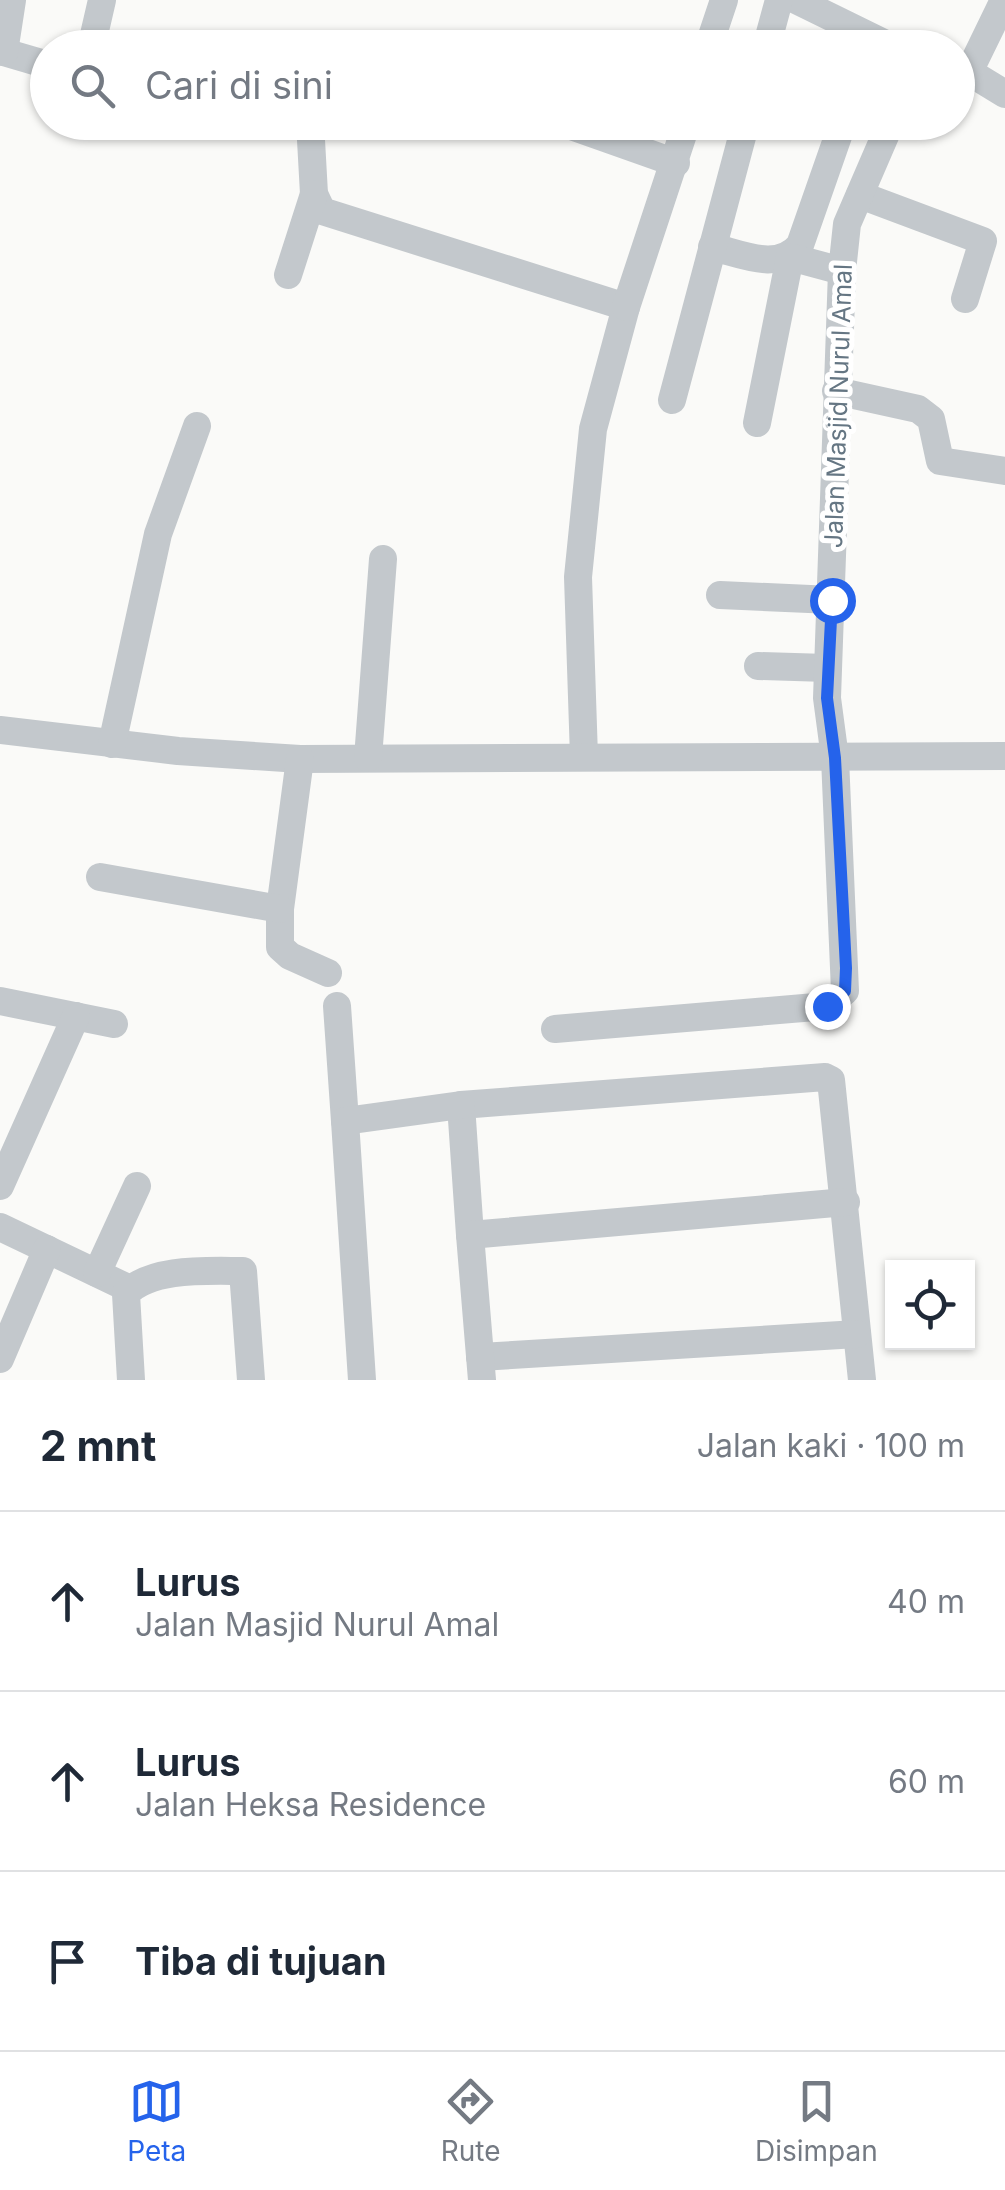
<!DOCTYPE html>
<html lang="id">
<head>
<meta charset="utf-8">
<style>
  body { margin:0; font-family:Inter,sans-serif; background:#f6f6f7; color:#1f2937 }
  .controls { position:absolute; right:30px; bottom:30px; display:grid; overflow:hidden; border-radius:0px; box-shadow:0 2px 8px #0004 }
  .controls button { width:90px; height:90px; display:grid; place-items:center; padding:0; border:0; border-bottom:2px solid #e0e1e3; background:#fff; color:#1f2937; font:50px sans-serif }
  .stop { position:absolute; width:30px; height:30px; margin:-22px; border:8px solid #2563eb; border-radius:50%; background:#fff }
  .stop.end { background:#2563eb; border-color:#fff; box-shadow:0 2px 10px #0008 }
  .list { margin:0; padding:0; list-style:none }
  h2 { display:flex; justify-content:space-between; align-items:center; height:130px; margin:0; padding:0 40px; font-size:42px }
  h2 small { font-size:32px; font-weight:400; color:#747a83 }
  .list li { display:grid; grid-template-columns:65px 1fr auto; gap:30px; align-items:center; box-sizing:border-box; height:180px; padding:0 40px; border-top:2px solid #e0e1e3 }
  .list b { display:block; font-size:38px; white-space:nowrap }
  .list p { margin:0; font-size:32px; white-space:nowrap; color:#747a83 }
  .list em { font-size:32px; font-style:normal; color:#747a83 }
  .icon { flex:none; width:55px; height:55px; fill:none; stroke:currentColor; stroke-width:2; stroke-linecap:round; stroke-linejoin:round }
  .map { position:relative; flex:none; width:1005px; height:1380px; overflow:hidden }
  .search { position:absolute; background:#fff; box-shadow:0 2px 8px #0004; left:30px; right:30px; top:30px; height:110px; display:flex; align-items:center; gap:25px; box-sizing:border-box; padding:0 35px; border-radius:55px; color:#747a83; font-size:38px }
  .sheet { height:670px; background:#fff }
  nav { display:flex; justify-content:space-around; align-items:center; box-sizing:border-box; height:140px; border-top:2px solid #e0e1e3; background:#fff; font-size:28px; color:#747a83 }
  nav a { display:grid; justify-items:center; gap:5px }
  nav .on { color:#2563eb }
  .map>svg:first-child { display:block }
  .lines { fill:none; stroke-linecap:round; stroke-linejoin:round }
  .minor { stroke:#c3c8cc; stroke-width:28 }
  .route { stroke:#2563eb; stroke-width:12 }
  .labels { text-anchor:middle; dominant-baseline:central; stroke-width:10; stroke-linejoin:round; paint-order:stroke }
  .street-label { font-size:25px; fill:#657683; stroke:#fff }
</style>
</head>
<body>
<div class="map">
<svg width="1005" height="1380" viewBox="0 0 1005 1380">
  <rect width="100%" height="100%" fill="#fafaf8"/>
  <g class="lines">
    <g class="minor">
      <path d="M 796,0 L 894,48"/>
      <path d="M 91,48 L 102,0"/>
      <path d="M 708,48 L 724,0"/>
      <path d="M 766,48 L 779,0"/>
      <path d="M 0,51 L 48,65"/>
      <path d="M 4,52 L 12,0"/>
      <path d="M 969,72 L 1005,94"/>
      <path d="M 958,73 L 969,72 L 1004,0"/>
      <path d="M 310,122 L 314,194 L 322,211 L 626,307 L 593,429 L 578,577 L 584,757"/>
      <path d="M 560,122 L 676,163"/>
      <path d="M 860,195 L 983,241 L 965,299"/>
      <path d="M 712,247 C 742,254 778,272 800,245 L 843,122"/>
      <path d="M 288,275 L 314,194"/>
      <path d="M 626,307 L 687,122"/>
      <path d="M 836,391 L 918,409 L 931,419 L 940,461 L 1005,471"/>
      <path d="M 672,400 L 746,122"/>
      <path d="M 757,423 L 790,257 L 842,271"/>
      <path d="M 720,595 L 832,600"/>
      <path d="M 758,666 L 827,668"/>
      <path d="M 0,730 L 178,751 L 300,759 L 1005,756"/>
      <path d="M 112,744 L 158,534 L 197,426"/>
      <path d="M 368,758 L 383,559"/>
      <path d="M 300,759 L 280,909 L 280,947 L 290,956 L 328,973"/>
      <path d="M 100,877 L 280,909"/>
      <path d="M 0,1001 L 114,1024"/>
      <path d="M 337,1006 L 345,1121"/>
      <path d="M 555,1029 L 827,1006 L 845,991 L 835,758 L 827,698 L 842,271 L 847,224 L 891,122"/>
      <path d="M 0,1186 L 76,1016"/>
      <path d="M 0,1227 L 130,1289"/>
      <path d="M 470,1235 L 461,1105 L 825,1077 L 831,1080 L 862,1380"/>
      <path d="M 97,1273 L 137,1186"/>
      <path d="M 480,1357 L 857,1334"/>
      <path d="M 0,1359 L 47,1249"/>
      <path d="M 131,1380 L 126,1294 C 150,1267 209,1271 243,1271 L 251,1380"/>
      <path d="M 362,1380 L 345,1121 L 461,1105"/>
      <path d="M 482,1380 L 470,1235 L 846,1202"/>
    </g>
  </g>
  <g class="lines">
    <path class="route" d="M 827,1006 L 845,991 L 846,968 L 835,758 L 827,698 L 832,600"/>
  </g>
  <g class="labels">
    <g class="street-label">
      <text transform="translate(838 406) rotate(-88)">Jalan Masjid Nurul Amal</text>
    </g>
  </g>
</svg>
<div class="controls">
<button><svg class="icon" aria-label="locate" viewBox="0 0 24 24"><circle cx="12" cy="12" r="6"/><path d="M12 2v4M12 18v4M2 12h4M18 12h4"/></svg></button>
</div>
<div class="stop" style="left:832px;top:600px"></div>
<div class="stop end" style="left:827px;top:1006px"></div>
<div class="search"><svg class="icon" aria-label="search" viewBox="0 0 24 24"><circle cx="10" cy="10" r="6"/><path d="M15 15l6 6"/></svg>Cari di sini</div>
</div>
<section class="sheet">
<h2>2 mnt<small>Jalan kaki · 100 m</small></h2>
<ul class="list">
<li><svg class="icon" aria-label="ahead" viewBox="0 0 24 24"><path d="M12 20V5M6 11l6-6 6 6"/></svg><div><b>Lurus</b><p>Jalan Masjid Nurul Amal</p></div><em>40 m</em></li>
<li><svg class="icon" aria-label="ahead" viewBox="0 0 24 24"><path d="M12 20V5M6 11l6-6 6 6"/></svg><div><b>Lurus</b><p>Jalan Heksa Residence</p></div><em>60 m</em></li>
<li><svg class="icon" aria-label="arrive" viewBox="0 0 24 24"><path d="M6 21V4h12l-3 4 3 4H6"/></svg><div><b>Tiba di tujuan</b></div></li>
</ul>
</section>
<nav>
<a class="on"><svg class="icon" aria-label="map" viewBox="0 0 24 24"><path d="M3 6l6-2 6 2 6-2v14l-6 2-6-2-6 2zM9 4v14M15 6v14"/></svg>Peta</a>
<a><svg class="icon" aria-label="directions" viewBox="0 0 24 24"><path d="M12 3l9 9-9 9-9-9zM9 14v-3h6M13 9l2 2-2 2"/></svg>Rute</a>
<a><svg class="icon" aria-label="saved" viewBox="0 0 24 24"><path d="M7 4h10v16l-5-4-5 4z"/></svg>Disimpan</a>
</nav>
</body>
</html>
